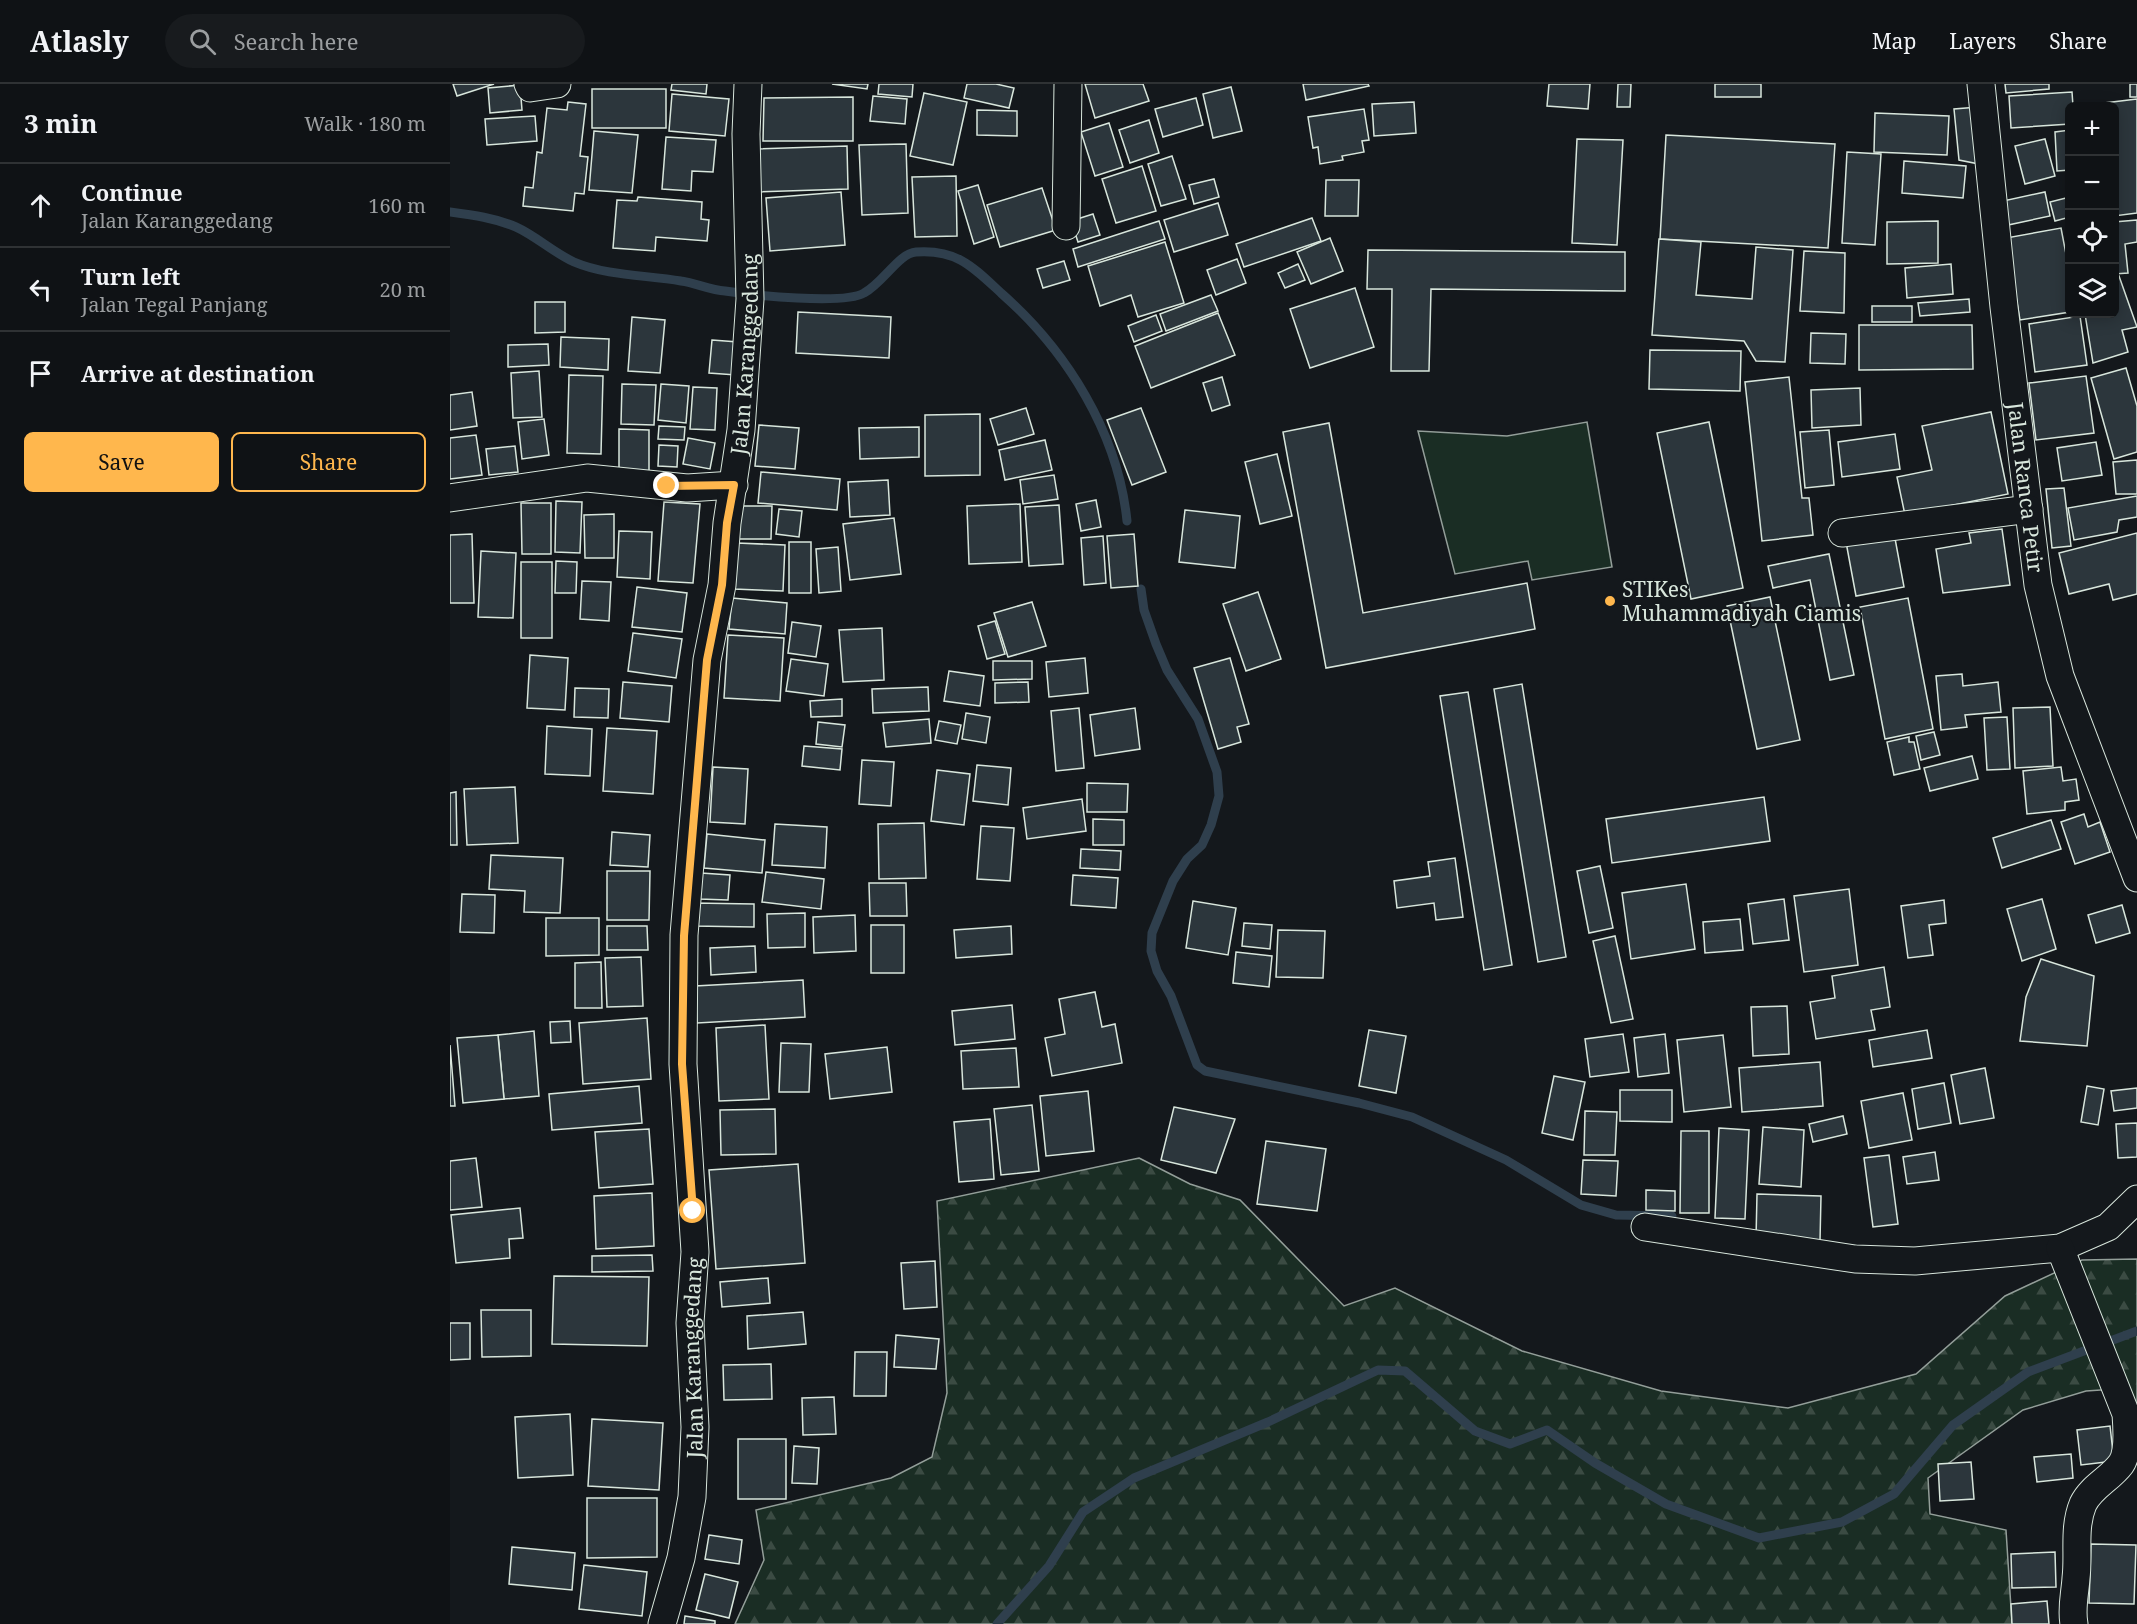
<!DOCTYPE html>
<html lang="en">
<head>
<meta charset="utf-8">
<style>
  body { margin:0; font-family:"Noto Serif",serif; background:#181b1e; color:#f1f3f6 }
  .controls { position:absolute; right:18px; top:18px; display:grid; overflow:hidden; border-radius:9px; box-shadow:0 3px 15px #0003 }
  .controls button { width:54px; height:54px; display:grid; place-items:center; padding:0; border:0; border-bottom:2px solid #2f3234; background:#0f1215; color:#f1f3f6; font:30px sans-serif }
  .stop { position:absolute; width:18px; height:18px; margin:-14px; border:4px solid #ffb74d; border-radius:50%; background:#fff }
  .stop.end { background:#ffb74d; border-color:#fff; box-shadow:0 2px 6px #0008 }
  .list { margin:0; padding:0; list-style:none }
  h2 { display:flex; justify-content:space-between; align-items:center; height:78px; margin:0; padding:0 24px; font-size:26px }
  h2 small { font-size:20px; font-weight:400; color:#9b9ea0 }
  .list li { display:grid; grid-template-columns:39px 1fr auto; gap:18px; align-items:center; box-sizing:border-box; height:84px; padding:0 24px; border-top:2px solid #2f3234 }
  .list b { display:block; font-size:22px; white-space:nowrap }
  .list p { margin:0; font-size:20px; white-space:nowrap; color:#9b9ea0 }
  .list em { font-size:20px; font-style:normal; color:#9b9ea0 }
  .actions { display:flex; gap:12px; padding:18px 24px }
  .actions a { flex:1; padding:14px 0; border:2px solid #ffb74d; border-radius:9px; text-align:center; font-size:21px; color:#ffb74d }
  .actions .main { background:#ffb74d; color:#111 }
  .icon { flex:none; width:33px; height:33px; fill:none; stroke:currentColor; stroke-width:2; stroke-linecap:round; stroke-linejoin:round }
  .map { position:relative; flex:none; width:1687px; height:1540px; overflow:hidden }
  header { display:flex; align-items:center; gap:36px; box-sizing:border-box; height:84px; padding:0 30px; background:#0f1215; border-bottom:2px solid #2f3234 }
  header strong { font-size:28px }
  nav { display:flex; gap:33px; margin-inline-start:auto; font-size:21px }
  .search { width:420px; height:54px; background:#181b1e; display:flex; align-items:center; gap:15px; box-sizing:border-box; padding:0 21px; border-radius:33px; color:#9b9ea0; font-size:22px }
  main { display:flex }
  aside { flex:1; background:#0f1215 }
  .map>svg:first-child { display:block }
  .green { fill:#1a2d24; stroke:#939e99; stroke-width:1.5 }
  .forest { fill:url(#forest-firs); stroke:#939e99; stroke-width:1.5 }
  .lines { fill:none; stroke-linecap:round; stroke-linejoin:round }
  .stream { stroke:#2f3f4d; stroke-width:9 }
  .building { fill:#2c363c; stroke:#d8e6dc; stroke-width:1.5 }
  .minor-casing { stroke:#d8e6dc; stroke-width:29 }
  .minor { stroke:#14181c; stroke-width:27 }
  .route { stroke:#ffb74d; stroke-width:8 }
  .poi-dot { fill:#ffb74d; stroke:#14181c; stroke-width:2 }
  .labels { text-anchor:middle; dominant-baseline:central; stroke-width:4.5; stroke-linejoin:round; paint-order:stroke }
  .street-label { font-size:21px; fill:#d8e6dc; stroke:#14181c }
  .poi-label { font-size:21px; fill:#d8e6dc; stroke:#14181c; text-anchor:start }
</style>
</head>
<body>
<header>
<strong>Atlasly</strong>
<div class="search"><svg class="icon" aria-label="search" viewBox="0 0 24 24"><circle cx="10" cy="10" r="6"/><path d="M15 15l6 6"/></svg>Search here</div>
<nav><a>Map</a><a>Layers</a><a>Share</a></nav>
</header>
<main>
<aside>
<h2>3 min<small>Walk · 180 m</small></h2>
<ul class="list">
<li><svg class="icon" aria-label="ahead" viewBox="0 0 24 24"><path d="M12 20V5M6 11l6-6 6 6"/></svg><div><b>Continue</b><p>Jalan Karanggedang</p></div><em>160 m</em></li>
<li><svg class="icon" aria-label="left" viewBox="0 0 24 24"><path d="M17 20v-9H6M10 6l-5 5 5 5"/></svg><div><b>Turn left</b><p>Jalan Tegal Panjang</p></div><em>20 m</em></li>
<li><svg class="icon" aria-label="arrive" viewBox="0 0 24 24"><path d="M6 21V4h12l-3 4 3 4H6"/></svg><div><b>Arrive at destination</b></div></li>
</ul>
<div class="actions"><a class="main">Save</a><a>Share</a></div>
</aside>
<div class="map">
<svg width="1687" height="1540" viewBox="0 0 1687 1540">
  <defs>
    <pattern id="forest-firs" width="22" height="20" patternUnits="userSpaceOnUse" patternTransform="scale(1.5)"><rect width="22" height="20" fill="#1a2d24"/><path d="M5 1l3.5 6h-7zM16 11l3.5 6h-7z" fill="#3b4b43"/></pattern>
  </defs>
  <rect width="100%" height="100%" fill="#14181c"/>
  <path class="green" d="M 1137,338 L 1162,483 L 1082,496 L 1078,477 L 1005,490 L 968,347 L 1057,352 Z"/>
  <path class="forest" d="M 689,1074 L 740,1100 L 790,1116 L 894,1222 L 945,1204 L 1072,1267 L 1211,1307 L 1338,1324 L 1466,1290 L 1555,1212 L 1632,1176 L 1687,1175 L 1687,1362 L 1680,1304 L 1636,1307 L 1573,1326 L 1478,1394 L 1480,1430 L 1556,1446 L 1562,1540 L 285,1540 L 314,1476 L 306,1426 L 441,1394 L 482,1373 L 497,1309 L 487,1117 Z"/>
  <g class="lines">
    <g class="stream">
      <path d="M 0,128 C 23,131 45,134 66,143 C 86,152 104,169 124,178 C 157,192 196,191 231,197 C 246,199 260,206 275,207 C 302,211 394,221 414,209 C 433,199 449,169 466,168 C 507,165 523,183 551,209 C 617,267 668,349 677,437"/>
      <path d="M 691,505 L 694,526 L 706,560 L 717,586 L 748,635 L 767,688 L 769,712 L 761,741 L 752,761 L 737,775 L 723,797 L 702,849 L 701,867 L 707,887 L 721,912 L 747,981 L 755,987 L 909,1019 L 962,1033 L 1056,1076 L 1131,1121 L 1166,1131 L 1222,1132"/>
      <path d="M 547,1540 L 599,1482 L 633,1428 L 684,1394 L 818,1338 L 928,1286 L 955,1287 L 1025,1347 L 1060,1360 L 1097,1346 L 1145,1379 L 1216,1420 L 1309,1454 L 1392,1438 L 1444,1410 L 1503,1341 L 1578,1288 L 1687,1247"/>
    </g>
  </g>
  <g class="building">
    <path d="M 3,0 L 44,0 L 7,12 Z"/>
    <path d="M 222,0 L 257,0 L 256,10 L 221,6 Z"/>
    <path d="M 382,0 L 418,0 L 417,5 Z"/>
    <path d="M 429,0 L 463,0 L 462,13 L 428,10 Z"/>
    <path d="M 517,0 L 546,0 L 564,4 L 559,24 L 514,14 Z"/>
    <path d="M 635,0 L 693,0 L 699,17 L 645,34 Z"/>
    <path d="M 853,0 L 918,0 L 919,2 L 856,16 Z"/>
    <path d="M 1099,0 L 1140,0 L 1138,25 L 1097,22 Z"/>
    <path d="M 1168,0 L 1181,0 L 1180,23 L 1167,23 Z"/>
    <rect x="1265" y="0" width="46" height="13"/>
    <path d="M 1555,0 L 1599,0 L 1599,5 L 1556,9 Z"/>
    <rect x="1680" y="0" width="7" height="13"/>
    <path d="M 70,1 L 72,26 L 40,29 L 38,4 Z"/>
    <path d="M 781,3 L 792,47 L 763,54 L 753,10 Z"/>
    <rect x="142" y="5" width="74" height="39"/>
    <path d="M 1622,8 L 1623,22 L 1620,22 L 1620,40 L 1561,44 L 1559,12 Z"/>
    <path d="M 474,9 L 517,18 L 503,81 L 460,72 Z"/>
    <path d="M 222,10 L 279,15 L 275,52 L 219,47 Z"/>
    <path d="M 423,12 L 457,15 L 455,40 L 420,37 Z"/>
    <path d="M 403,13 L 403,57 L 313,57 L 314,14 Z"/>
    <path d="M 746,14 L 753,41 L 713,53 L 705,25 Z"/>
    <path d="M 1687,15 L 1687,129 L 1664,132 L 1664,22 L 1646,22 L 1646,20 Z"/>
    <path d="M 118,18 L 136,20 L 130,72 L 138,73 L 134,110 L 125,109 L 123,127 L 73,122 L 75,103 L 83,104 L 87,68 L 92,69 L 97,24 L 117,26 Z"/>
    <path d="M 964,18 L 966,49 L 924,52 L 922,20 Z"/>
    <path d="M 1528,23 L 1534,81 L 1509,76 L 1504,25 Z"/>
    <path d="M 914,25 L 919,56 L 912,57 L 914,68 L 892,72 L 893,76 L 870,80 L 868,63 L 863,64 L 858,33 Z"/>
    <path d="M 527,26 L 567,27 L 567,52 L 527,51 Z"/>
    <path d="M 1425,29 L 1499,32 L 1497,71 L 1424,68 Z"/>
    <path d="M 85,32 L 87,57 L 37,61 L 35,35 Z"/>
    <path d="M 699,36 L 709,69 L 680,79 L 669,46 Z"/>
    <path d="M 659,39 L 673,83 L 645,92 L 631,48 Z"/>
    <path d="M 1620,46 L 1620,86 L 1607,87 L 1605,48 Z"/>
    <path d="M 144,47 L 188,51 L 182,109 L 139,106 Z"/>
    <path d="M 1216,51 L 1385,60 L 1378,164 L 1210,155 Z"/>
    <path d="M 216,53 L 266,56 L 263,88 L 242,87 L 241,107 L 212,105 Z"/>
    <path d="M 1127,55 L 1173,56 L 1167,161 L 1122,159 Z"/>
    <path d="M 1595,55 L 1605,92 L 1575,100 L 1565,62 Z"/>
    <path d="M 456,60 L 458,129 L 412,131 L 409,61 Z"/>
    <path d="M 397,62 L 398,105 L 305,108 L 304,65 Z"/>
    <path d="M 1397,68 L 1431,70 L 1425,161 L 1392,159 Z"/>
    <path d="M 722,72 L 736,115 L 711,122 L 698,80 Z"/>
    <path d="M 1454,77 L 1516,82 L 1513,114 L 1452,109 Z"/>
    <path d="M 692,82 L 706,127 L 666,139 L 652,95 Z"/>
    <path d="M 506,92 L 507,152 L 465,153 L 462,93 Z"/>
    <path d="M 764,95 L 769,113 L 744,120 L 739,101 Z"/>
    <path d="M 876,96 L 909,96 L 908,132 L 875,132 Z"/>
    <path d="M 528,101 L 544,153 L 524,160 L 508,107 Z"/>
    <path d="M 592,104 L 606,146 L 550,163 L 537,121 Z"/>
    <path d="M 391,108 L 395,161 L 320,167 L 316,114 Z"/>
    <path d="M 1595,108 L 1600,132 L 1558,141 L 1553,117 Z"/>
    <path d="M 188,113 L 252,118 L 251,135 L 259,136 L 257,157 L 206,153 L 205,167 L 163,164 L 167,116 L 187,117 Z"/>
    <path d="M 1620,113 L 1620,133 L 1605,137 L 1600,118 Z"/>
    <path d="M 768,119 L 778,151 L 724,168 L 714,136 Z"/>
    <path d="M 643,130 L 650,151 L 628,158 L 621,137 Z"/>
    <path d="M 862,134 L 871,157 L 794,183 L 786,160 Z"/>
    <path d="M 1687,136 L 1687,158 L 1675,160 L 1678,189 L 1664,190 L 1664,138 Z"/>
    <path d="M 709,137 L 715,155 L 628,183 L 623,165 Z"/>
    <path d="M 1488,137 L 1488,179 L 1437,180 L 1437,138 Z"/>
    <path d="M 1611,144 L 1620,191 L 1620,228 L 1570,236 L 1556,154 Z"/>
    <path d="M 880,154 L 893,187 L 861,200 L 847,168 Z"/>
    <path d="M 1209,155 L 1251,158 L 1246,211 L 1302,215 L 1306,163 L 1343,166 L 1335,278 L 1306,277 L 1294,257 L 1202,251 Z"/>
    <path d="M 715,158 L 734,219 L 688,233 L 681,211 L 650,222 L 638,182 Z"/>
    <path d="M 918,166 L 1175,168 L 1175,207 L 981,205 L 979,287 L 941,287 L 942,205 L 917,205 Z"/>
    <path d="M 1354,167 L 1395,169 L 1394,229 L 1350,227 Z"/>
    <path d="M 787,175 L 796,199 L 766,211 L 757,186 Z"/>
    <path d="M 614,177 L 620,196 L 593,204 L 587,185 Z"/>
    <path d="M 848,180 L 855,196 L 835,204 L 828,189 Z"/>
    <path d="M 1501,180 L 1503,210 L 1457,214 L 1455,184 Z"/>
    <path d="M 1669,192 L 1687,243 L 1672,246 L 1678,268 L 1643,279 L 1635,230 L 1664,230 L 1664,194 Z"/>
    <path d="M 905,204 L 924,263 L 860,284 L 840,225 Z"/>
    <path d="M 761,211 L 768,227 L 716,247 L 710,230 Z"/>
    <path d="M 1519,215 L 1520,228 L 1470,232 L 1468,219 Z"/>
    <path d="M 85,218 L 115,218 L 115,248 L 85,249 Z"/>
    <rect x="1422" y="222" width="40" height="16"/>
    <path d="M 348,228 L 441,233 L 439,274 L 346,269 Z"/>
    <path d="M 768,229 L 785,271 L 701,304 L 685,262 Z"/>
    <path d="M 706,231 L 712,247 L 684,258 L 678,242 Z"/>
    <path d="M 1630,232 L 1637,281 L 1585,288 L 1579,240 Z"/>
    <path d="M 182,233 L 215,236 L 210,289 L 178,287 Z"/>
    <path d="M 1409,241 L 1522,241 L 1523,285 L 1409,286 Z"/>
    <path d="M 1361,249 L 1396,250 L 1395,280 L 1360,279 Z"/>
    <path d="M 111,253 L 159,255 L 158,286 L 110,283 Z"/>
    <path d="M 262,256 L 288,258 L 286,291 L 259,289 Z"/>
    <path d="M 98,260 L 99,281 L 58,283 L 58,261 Z"/>
    <path d="M 1200,266 L 1291,267 L 1290,307 L 1199,305 Z"/>
    <path d="M 1676,284 L 1687,322 L 1687,368 L 1664,375 L 1641,294 Z"/>
    <path d="M 89,287 L 92,333 L 63,334 L 61,289 Z"/>
    <path d="M 119,291 L 153,292 L 151,370 L 117,369 Z"/>
    <path d="M 1636,292 L 1644,349 L 1586,356 L 1579,299 Z"/>
    <path d="M 772,293 L 780,321 L 762,327 L 753,299 Z"/>
    <path d="M 1339,293 L 1352,414 L 1359,414 L 1363,451 L 1312,457 L 1295,298 Z"/>
    <path d="M 172,300 L 206,301 L 204,341 L 171,340 Z"/>
    <path d="M 211,300 L 239,302 L 236,339 L 208,336 Z"/>
    <path d="M 243,303 L 267,304 L 265,346 L 240,345 Z"/>
    <path d="M 1410,304 L 1411,341 L 1362,344 L 1361,306 Z"/>
    <path d="M 22,308 L 27,342 L 0,346 L 0,311 Z"/>
    <path d="M 576,324 L 584,350 L 548,361 L 540,335 Z"/>
    <path d="M 691,324 L 716,388 L 682,401 L 657,336 Z"/>
    <path d="M 1541,328 L 1558,410 L 1455,431 L 1447,393 L 1482,386 L 1472,342 Z"/>
    <path d="M 530,330 L 530,391 L 475,392 L 475,331 Z"/>
    <path d="M 94,335 L 99,371 L 72,375 L 68,338 Z"/>
    <path d="M 1259,338 L 1293,504 L 1241,515 L 1207,349 Z"/>
    <path d="M 879,339 L 913,529 L 1077,499 L 1085,545 L 876,584 L 833,348 Z"/>
    <path d="M 309,341 L 349,344 L 345,385 L 305,382 Z"/>
    <path d="M 209,342 L 235,343 L 234,356 L 208,355 Z"/>
    <path d="M 469,343 L 469,373 L 410,375 L 409,344 Z"/>
    <path d="M 169,345 L 199,346 L 199,391 L 169,391 Z"/>
    <path d="M 1379,346 L 1384,401 L 1355,404 L 1350,348 Z"/>
    <path d="M 1445,350 L 1450,385 L 1392,393 L 1388,358 Z"/>
    <path d="M 26,351 L 32,391 L 0,395 L 0,354 Z"/>
    <path d="M 238,354 L 265,359 L 260,385 L 233,380 Z"/>
    <path d="M 595,356 L 602,386 L 555,396 L 549,366 Z"/>
    <path d="M 1646,358 L 1652,391 L 1612,397 L 1607,364 Z"/>
    <path d="M 209,361 L 228,362 L 227,383 L 208,382 Z"/>
    <path d="M 65,362 L 68,388 L 39,391 L 36,365 Z"/>
    <path d="M 827,370 L 842,432 L 810,440 L 795,378 Z"/>
    <path d="M 1687,376 L 1687,410 L 1666,410 L 1663,378 Z"/>
    <path d="M 311,388 L 390,395 L 387,426 L 308,419 Z"/>
    <path d="M 604,391 L 608,415 L 573,420 L 570,396 Z"/>
    <path d="M 438,396 L 440,431 L 400,433 L 398,398 Z"/>
    <path d="M 1614,404 L 1621,462 L 1602,464 L 1596,405 Z"/>
    <path d="M 1687,412 L 1687,433 L 1669,436 L 1667,448 L 1624,456 L 1618,424 Z"/>
    <path d="M 646,416 L 651,443 L 631,447 L 626,420 Z"/>
    <path d="M 106,417 L 132,418 L 130,469 L 105,468 Z"/>
    <path d="M 214,418 L 250,420 L 243,499 L 208,497 Z"/>
    <path d="M 71,419 L 101,419 L 101,470 L 72,470 Z"/>
    <path d="M 570,420 L 572,478 L 519,480 L 517,422 Z"/>
    <path d="M 609,421 L 613,480 L 579,482 L 575,423 Z"/>
    <path d="M 288,422 L 322,422 L 321,455 L 287,455 Z"/>
    <path d="M 329,425 L 352,427 L 349,453 L 326,450 Z"/>
    <path d="M 735,426 L 790,432 L 785,484 L 729,478 Z"/>
    <path d="M 164,430 L 164,474 L 135,474 L 134,431 Z"/>
    <path d="M 444,434 L 451,490 L 400,496 L 393,440 Z"/>
    <path d="M 1552,445 L 1560,501 L 1493,509 L 1486,465 L 1521,459 L 1519,449 Z"/>
    <path d="M 169,447 L 202,448 L 200,495 L 167,493 Z"/>
    <path d="M 1444,449 L 1454,503 L 1406,512 L 1396,458 Z"/>
    <path d="M 1687,449 L 1687,510 L 1663,516 L 1659,500 L 1619,510 L 1609,469 Z"/>
    <path d="M 22,450 L 24,519 L 0,519 L 0,451 Z"/>
    <path d="M 684,450 L 688,502 L 661,504 L 657,452 Z"/>
    <path d="M 653,452 L 656,499 L 634,501 L 631,454 Z"/>
    <rect x="339" y="458" width="22" height="51"/>
    <path d="M 287,459 L 335,461 L 333,507 L 284,505 Z"/>
    <path d="M 388,463 L 391,507 L 369,509 L 366,465 Z"/>
    <path d="M 31,467 L 66,469 L 63,534 L 28,533 Z"/>
    <path d="M 1379,470 L 1404,591 L 1380,596 L 1360,496 L 1323,504 L 1318,482 Z"/>
    <path d="M 106,477 L 127,478 L 126,509 L 105,509 Z"/>
    <rect x="71" y="478" width="31" height="76"/>
    <path d="M 132,497 L 161,498 L 159,537 L 130,535 Z"/>
    <path d="M 187,503 L 237,509 L 232,548 L 182,543 Z"/>
    <path d="M 808,508 L 831,575 L 796,587 L 773,520 Z"/>
    <path d="M 1320,513 L 1350,656 L 1307,665 L 1277,522 Z"/>
    <path d="M 282,514 L 337,519 L 335,550 L 279,545 Z"/>
    <path d="M 1458,514 L 1483,645 L 1435,655 L 1410,523 Z"/>
    <path d="M 582,518 L 596,562 L 558,573 L 544,529 Z"/>
    <path d="M 545,537 L 555,570 L 537,575 L 528,542 Z"/>
    <path d="M 342,538 L 371,542 L 366,573 L 338,569 Z"/>
    <path d="M 432,544 L 434,596 L 393,598 L 389,546 Z"/>
    <path d="M 183,549 L 232,555 L 226,594 L 178,587 Z"/>
    <path d="M 278,551 L 334,554 L 330,617 L 274,614 Z"/>
    <path d="M 80,571 L 118,574 L 115,626 L 77,624 Z"/>
    <path d="M 635,574 L 638,609 L 599,613 L 596,578 Z"/>
    <path d="M 780,574 L 799,640 L 787,643 L 791,658 L 768,665 L 744,584 Z"/>
    <path d="M 341,575 L 378,580 L 374,612 L 336,607 Z"/>
    <path d="M 543,577 L 582,577 L 582,595 L 543,596 Z"/>
    <path d="M 499,587 L 534,592 L 530,622 L 494,617 Z"/>
    <path d="M 1512,590 L 1513,602 L 1548,598 L 1551,628 L 1515,631 L 1517,643 L 1491,646 L 1486,592 Z"/>
    <path d="M 173,598 L 222,602 L 219,638 L 170,634 Z"/>
    <path d="M 578,598 L 579,618 L 545,619 L 545,599 Z"/>
    <path d="M 1072,600 L 1116,873 L 1088,878 L 1044,605 Z"/>
    <path d="M 478,603 L 479,627 L 423,629 L 422,605 Z"/>
    <path d="M 125,604 L 159,605 L 158,634 L 124,633 Z"/>
    <path d="M 1018,608 L 1062,881 L 1034,886 L 990,612 Z"/>
    <path d="M 392,615 L 392,632 L 361,633 L 360,617 Z"/>
    <path d="M 1600,623 L 1603,682 L 1565,684 L 1563,624 Z"/>
    <path d="M 629,624 L 634,684 L 606,687 L 601,627 Z"/>
    <path d="M 685,624 L 690,665 L 645,672 L 640,631 Z"/>
    <path d="M 516,629 L 540,633 L 536,659 L 512,655 Z"/>
    <path d="M 1557,633 L 1560,685 L 1537,686 L 1534,634 Z"/>
    <path d="M 479,635 L 481,659 L 436,663 L 433,639 Z"/>
    <path d="M 489,637 L 511,641 L 507,660 L 485,656 Z"/>
    <path d="M 368,638 L 395,641 L 392,663 L 366,660 Z"/>
    <path d="M 97,642 L 142,645 L 140,692 L 95,690 Z"/>
    <path d="M 157,644 L 207,647 L 203,710 L 153,707 Z"/>
    <path d="M 1484,648 L 1490,671 L 1471,676 L 1466,652 Z"/>
    <path d="M 1459,653 L 1459,658 L 1464,658 L 1470,685 L 1444,691 L 1437,658 Z"/>
    <path d="M 354,662 L 392,665 L 390,686 L 352,682 Z"/>
    <path d="M 1522,672 L 1528,695 L 1480,707 L 1474,684 Z"/>
    <path d="M 412,676 L 444,678 L 441,722 L 409,720 Z"/>
    <path d="M 527,681 L 561,684 L 558,721 L 523,717 Z"/>
    <path d="M 263,683 L 298,685 L 295,740 L 260,738 Z"/>
    <path d="M 1611,683 L 1613,697 L 1626,695 L 1629,716 L 1615,718 L 1615,726 L 1577,730 L 1573,687 Z"/>
    <path d="M 487,686 L 520,690 L 514,741 L 481,737 Z"/>
    <path d="M 637,699 L 678,700 L 677,728 L 637,728 Z"/>
    <path d="M 65,703 L 68,759 L 17,761 L 14,705 Z"/>
    <path d="M 6,708 L 7,761 L 0,761 L 0,709 Z"/>
    <path d="M 1314,713 L 1320,757 L 1162,779 L 1156,735 Z"/>
    <path d="M 632,715 L 636,747 L 577,755 L 573,724 Z"/>
    <path d="M 1634,730 L 1638,743 L 1650,738 L 1660,768 L 1625,780 L 1611,738 Z"/>
    <path d="M 643,735 L 674,736 L 674,761 L 643,761 Z"/>
    <path d="M 1601,736 L 1611,765 L 1552,784 L 1543,754 Z"/>
    <path d="M 474,739 L 476,794 L 429,795 L 428,740 Z"/>
    <path d="M 325,740 L 377,743 L 375,784 L 322,781 Z"/>
    <path d="M 531,742 L 564,744 L 560,797 L 527,795 Z"/>
    <path d="M 162,748 L 200,751 L 198,783 L 160,781 Z"/>
    <path d="M 257,750 L 315,756 L 312,789 L 254,784 Z"/>
    <path d="M 631,765 L 671,767 L 670,786 L 630,784 Z"/>
    <path d="M 41,771 L 113,774 L 110,829 L 74,828 L 75,807 L 39,805 Z"/>
    <path d="M 1005,774 L 1013,833 L 986,836 L 984,819 L 947,824 L 944,797 L 980,792 L 978,778 Z"/>
    <path d="M 1150,782 L 1163,844 L 1139,849 L 1127,787 Z"/>
    <path d="M 157,787 L 200,787 L 199,836 L 157,836 Z"/>
    <path d="M 316,788 L 374,795 L 371,825 L 312,818 Z"/>
    <path d="M 251,789 L 280,791 L 278,816 L 249,815 Z"/>
    <path d="M 623,791 L 668,794 L 666,824 L 621,821 Z"/>
    <path d="M 419,799 L 456,799 L 457,832 L 420,832 Z"/>
    <path d="M 1236,800 L 1245,865 L 1181,875 L 1172,809 Z"/>
    <path d="M 1399,805 L 1408,881 L 1354,888 L 1344,812 Z"/>
    <path d="M 12,810 L 45,811 L 44,849 L 10,848 Z"/>
    <path d="M 1334,815 L 1339,856 L 1303,860 L 1298,820 Z"/>
    <path d="M 1592,815 L 1606,865 L 1572,877 L 1557,825 Z"/>
    <path d="M 1494,816 L 1496,839 L 1479,841 L 1483,871 L 1458,874 L 1451,822 Z"/>
    <path d="M 743,817 L 786,824 L 778,871 L 736,864 Z"/>
    <path d="M 243,819 L 304,820 L 304,843 L 243,842 Z"/>
    <path d="M 1672,821 L 1680,849 L 1646,859 L 1638,831 Z"/>
    <path d="M 355,829 L 355,863 L 318,864 L 317,830 Z"/>
    <path d="M 405,831 L 406,867 L 364,869 L 363,833 Z"/>
    <path d="M 96,834 L 149,834 L 149,871 L 96,872 Z"/>
    <path d="M 1290,835 L 1293,866 L 1255,869 L 1253,838 Z"/>
    <path d="M 794,839 L 822,841 L 820,865 L 792,862 Z"/>
    <rect x="421" y="841" width="33" height="48"/>
    <path d="M 157,842 L 197,842 L 198,866 L 157,866 Z"/>
    <path d="M 561,842 L 562,870 L 506,874 L 504,846 Z"/>
    <path d="M 828,846 L 875,847 L 873,894 L 826,893 Z"/>
    <path d="M 1165,852 L 1183,935 L 1161,939 L 1143,857 Z"/>
    <path d="M 305,862 L 306,888 L 261,891 L 260,864 Z"/>
    <path d="M 786,868 L 822,872 L 819,903 L 783,899 Z"/>
    <path d="M 191,873 L 193,922 L 157,923 L 155,874 Z"/>
    <path d="M 1591,875 L 1644,892 L 1637,962 L 1570,957 L 1576,913 Z"/>
    <path d="M 151,878 L 152,924 L 125,924 L 125,879 Z"/>
    <path d="M 1434,883 L 1440,923 L 1421,926 L 1425,946 L 1366,955 L 1360,918 L 1385,914 L 1382,892 Z"/>
    <path d="M 353,896 L 355,933 L 247,939 L 245,902 Z"/>
    <path d="M 645,908 L 652,943 L 665,940 L 672,979 L 602,992 L 595,954 L 615,950 L 609,915 Z"/>
    <path d="M 562,921 L 565,955 L 505,961 L 502,927 Z"/>
    <path d="M 1337,922 L 1339,970 L 1303,972 L 1301,923 Z"/>
    <path d="M 197,934 L 201,995 L 133,1000 L 129,939 Z"/>
    <path d="M 120,937 L 121,958 L 101,959 L 100,938 Z"/>
    <path d="M 315,941 L 319,1015 L 269,1017 L 266,944 Z"/>
    <path d="M 919,946 L 956,952 L 946,1009 L 909,1002 Z"/>
    <path d="M 1477,946 L 1482,974 L 1423,983 L 1419,956 Z"/>
    <path d="M 84,947 L 89,1012 L 54,1015 L 48,951 Z"/>
    <path d="M 1173,950 L 1179,988 L 1140,993 L 1135,955 Z"/>
    <path d="M 1215,950 L 1219,989 L 1188,993 L 1184,954 Z"/>
    <path d="M 48,951 L 54,1015 L 13,1019 L 7,954 Z"/>
    <path d="M 1273,951 L 1281,1023 L 1234,1028 L 1227,956 Z"/>
    <path d="M 331,959 L 361,960 L 359,1008 L 329,1008 Z"/>
    <path d="M 0,961 L 5,1022 L 0,1022 Z"/>
    <path d="M 437,963 L 442,1008 L 380,1015 L 375,970 Z"/>
    <path d="M 566,964 L 569,1003 L 513,1005 L 511,967 Z"/>
    <path d="M 1370,978 L 1373,1022 L 1292,1028 L 1289,984 Z"/>
    <path d="M 1535,984 L 1544,1034 L 1510,1040 L 1501,991 Z"/>
    <path d="M 1104,992 L 1135,998 L 1123,1056 L 1092,1049 Z"/>
    <path d="M 1494,999 L 1501,1039 L 1468,1045 L 1462,1005 Z"/>
    <path d="M 189,1002 L 192,1039 L 102,1046 L 99,1010 Z"/>
    <path d="M 1637,1002 L 1654,1005 L 1648,1041 L 1631,1038 Z"/>
    <path d="M 1687,1004 L 1687,1024 L 1664,1027 L 1661,1007 Z"/>
    <path d="M 1170,1006 L 1222,1006 L 1222,1038 L 1170,1037 Z"/>
    <path d="M 638,1007 L 644,1067 L 596,1072 L 590,1012 Z"/>
    <path d="M 1453,1009 L 1462,1056 L 1419,1064 L 1411,1017 Z"/>
    <path d="M 582,1021 L 589,1087 L 551,1091 L 544,1025 Z"/>
    <path d="M 724,1023 L 785,1035 L 766,1089 L 711,1076 Z"/>
    <path d="M 325,1025 L 326,1070 L 271,1071 L 270,1026 Z"/>
    <path d="M 1135,1027 L 1167,1028 L 1165,1071 L 1134,1071 Z"/>
    <path d="M 1393,1032 L 1397,1050 L 1363,1058 L 1359,1040 Z"/>
    <path d="M 540,1035 L 544,1095 L 509,1098 L 504,1038 Z"/>
    <path d="M 1687,1039 L 1687,1073 L 1668,1074 L 1666,1040 Z"/>
    <path d="M 1313,1043 L 1354,1046 L 1351,1103 L 1309,1100 Z"/>
    <path d="M 1269,1044 L 1299,1046 L 1295,1135 L 1265,1134 Z"/>
    <path d="M 199,1045 L 203,1100 L 149,1104 L 145,1048 Z"/>
    <path d="M 1231,1047 L 1259,1047 L 1259,1129 L 1230,1129 Z"/>
    <path d="M 816,1057 L 876,1065 L 867,1127 L 807,1120 Z"/>
    <path d="M 1485,1068 L 1489,1096 L 1457,1100 L 1453,1073 Z"/>
    <path d="M 1439,1071 L 1448,1140 L 1423,1143 L 1414,1074 Z"/>
    <path d="M 26,1074 L 32,1123 L 0,1126 L 0,1077 Z"/>
    <path d="M 1133,1076 L 1168,1077 L 1166,1112 L 1131,1110 Z"/>
    <path d="M 348,1080 L 355,1179 L 266,1185 L 259,1086 Z"/>
    <path d="M 1196,1106 L 1225,1107 L 1225,1127 L 1196,1126 Z"/>
    <path d="M 202,1109 L 204,1162 L 146,1165 L 144,1112 Z"/>
    <path d="M 1307,1110 L 1371,1112 L 1370,1157 L 1306,1155 Z"/>
    <path d="M 70,1124 L 73,1154 L 59,1155 L 60,1174 L 6,1179 L 1,1131 Z"/>
    <path d="M 202,1171 L 203,1187 L 142,1188 L 142,1172 Z"/>
    <path d="M 485,1177 L 487,1223 L 454,1225 L 451,1179 Z"/>
    <path d="M 104,1192 L 199,1193 L 197,1262 L 102,1260 Z"/>
    <path d="M 318,1194 L 320,1219 L 272,1223 L 270,1198 Z"/>
    <path d="M 31,1226 L 81,1226 L 81,1272 L 32,1273 Z"/>
    <path d="M 353,1228 L 356,1260 L 298,1265 L 297,1232 Z"/>
    <path d="M 0,1239 L 20,1239 L 20,1275 L 0,1276 Z"/>
    <path d="M 446,1251 L 489,1255 L 486,1285 L 444,1283 Z"/>
    <path d="M 405,1268 L 437,1268 L 436,1312 L 404,1312 Z"/>
    <path d="M 321,1280 L 322,1315 L 274,1316 L 273,1281 Z"/>
    <path d="M 384,1313 L 386,1350 L 353,1351 L 352,1314 Z"/>
    <path d="M 120,1330 L 123,1391 L 68,1394 L 65,1333 Z"/>
    <path d="M 142,1335 L 213,1339 L 209,1406 L 138,1402 Z"/>
    <path d="M 1660,1342 L 1664,1377 L 1631,1381 L 1627,1346 Z"/>
    <rect x="288" y="1355" width="48" height="60"/>
    <path d="M 344,1362 L 369,1364 L 367,1400 L 342,1399 Z"/>
    <path d="M 1621,1370 L 1623,1394 L 1587,1398 L 1584,1373 Z"/>
    <path d="M 1521,1378 L 1524,1415 L 1490,1417 L 1488,1380 Z"/>
    <path d="M 137,1414 L 207,1414 L 207,1473 L 137,1474 Z"/>
    <path d="M 259,1451 L 292,1456 L 289,1480 L 255,1475 Z"/>
    <path d="M 1641,1460 L 1686,1461 L 1684,1520 L 1639,1519 Z"/>
    <path d="M 62,1463 L 125,1469 L 122,1506 L 59,1500 Z"/>
    <path d="M 1605,1468 L 1606,1503 L 1562,1504 L 1561,1470 Z"/>
    <path d="M 134,1481 L 197,1488 L 192,1532 L 129,1525 Z"/>
    <path d="M 255,1490 L 288,1498 L 279,1534 L 246,1526 Z"/>
    <path d="M 1597,1517 L 1599,1540 L 1562,1540 L 1561,1520 Z"/>
    <path d="M 235,1532 L 265,1537 L 265,1540 L 234,1540 Z"/>
  </g>
  <g class="lines">
    <g class="minor-casing">
      <g id="minor">
        <path d="M 78,0 L 80,4 L 107,0"/>
        <path id="s1" d="M 1531,0 L 1554,223 L 1588,501 L 1610,592 L 1687,794"/>
        <path d="M 616,142 L 618,0"/>
        <path d="M 0,414 L 137,394 L 237,404 L 284,401"/>
        <path d="M 1392,449 L 1579,425"/>
        <path d="M 1195,1143 L 1405,1175 L 1465,1177 L 1610,1164 L 1658,1143 L 1687,1115"/>
        <path d="M 1610,1164 L 1676,1330 C 1677,1343 1679,1369 1671,1380 C 1660,1395 1641,1403 1633,1420 C 1623,1444 1629,1470 1626,1494 C 1625,1510 1621,1524 1624,1540"/>
        <path id="s2" d="M 212,1540 L 231,1474 L 242,1413 L 245,1343 L 240,1239 L 245,1168 L 233,980 L 234,851 L 257,576 L 272,501 L 277,439 L 291,346 L 300,215 L 296,50 L 298,0"/>
      </g>
    </g>
    <use href="#minor" class="minor"/>
  </g>
  <g class="lines">
    <path class="route" d="M 217,402 L 284,401 L 277,439 L 272,501 L 257,576 L 234,852 L 232,980 L 243,1127"/>
  </g>
  <circle class="poi-dot" cx="1160" cy="517" r="6"/>
  <g class="labels">
    <g class="street-label">
      <text stroke="none"><textPath href="#s2" startOffset="1278">Jalan Karanggedang</textPath></text>
      <text stroke="none"><textPath href="#s1" startOffset="406">Jalan Ranca Petir</textPath></text>
      <text stroke="none"><textPath href="#s2" startOffset="270">Jalan Karanggedang</textPath></text>
    </g>
    <g class="poi-label">
      <text x="1172" y="505">STIKes<tspan x="1172" dy="24">Muhammadiyah Ciamis</tspan></text>
    </g>
  </g>
</svg>
<div class="controls">
<button>+</button>
<button>−</button>
<button><svg class="icon" aria-label="locate" viewBox="0 0 24 24"><circle cx="12" cy="12" r="6"/><path d="M12 2v4M12 18v4M2 12h4M18 12h4"/></svg></button>
<button><svg class="icon" aria-label="layers" viewBox="0 0 24 24"><path d="M12 4l9 5-9 5-9-5zM3 14l9 5 9-5"/></svg></button>
</div>
<div class="stop" style="left:243px;top:1127px"></div>
<div class="stop end" style="left:217px;top:402px"></div>
</div>
</main>
</body>
</html>
